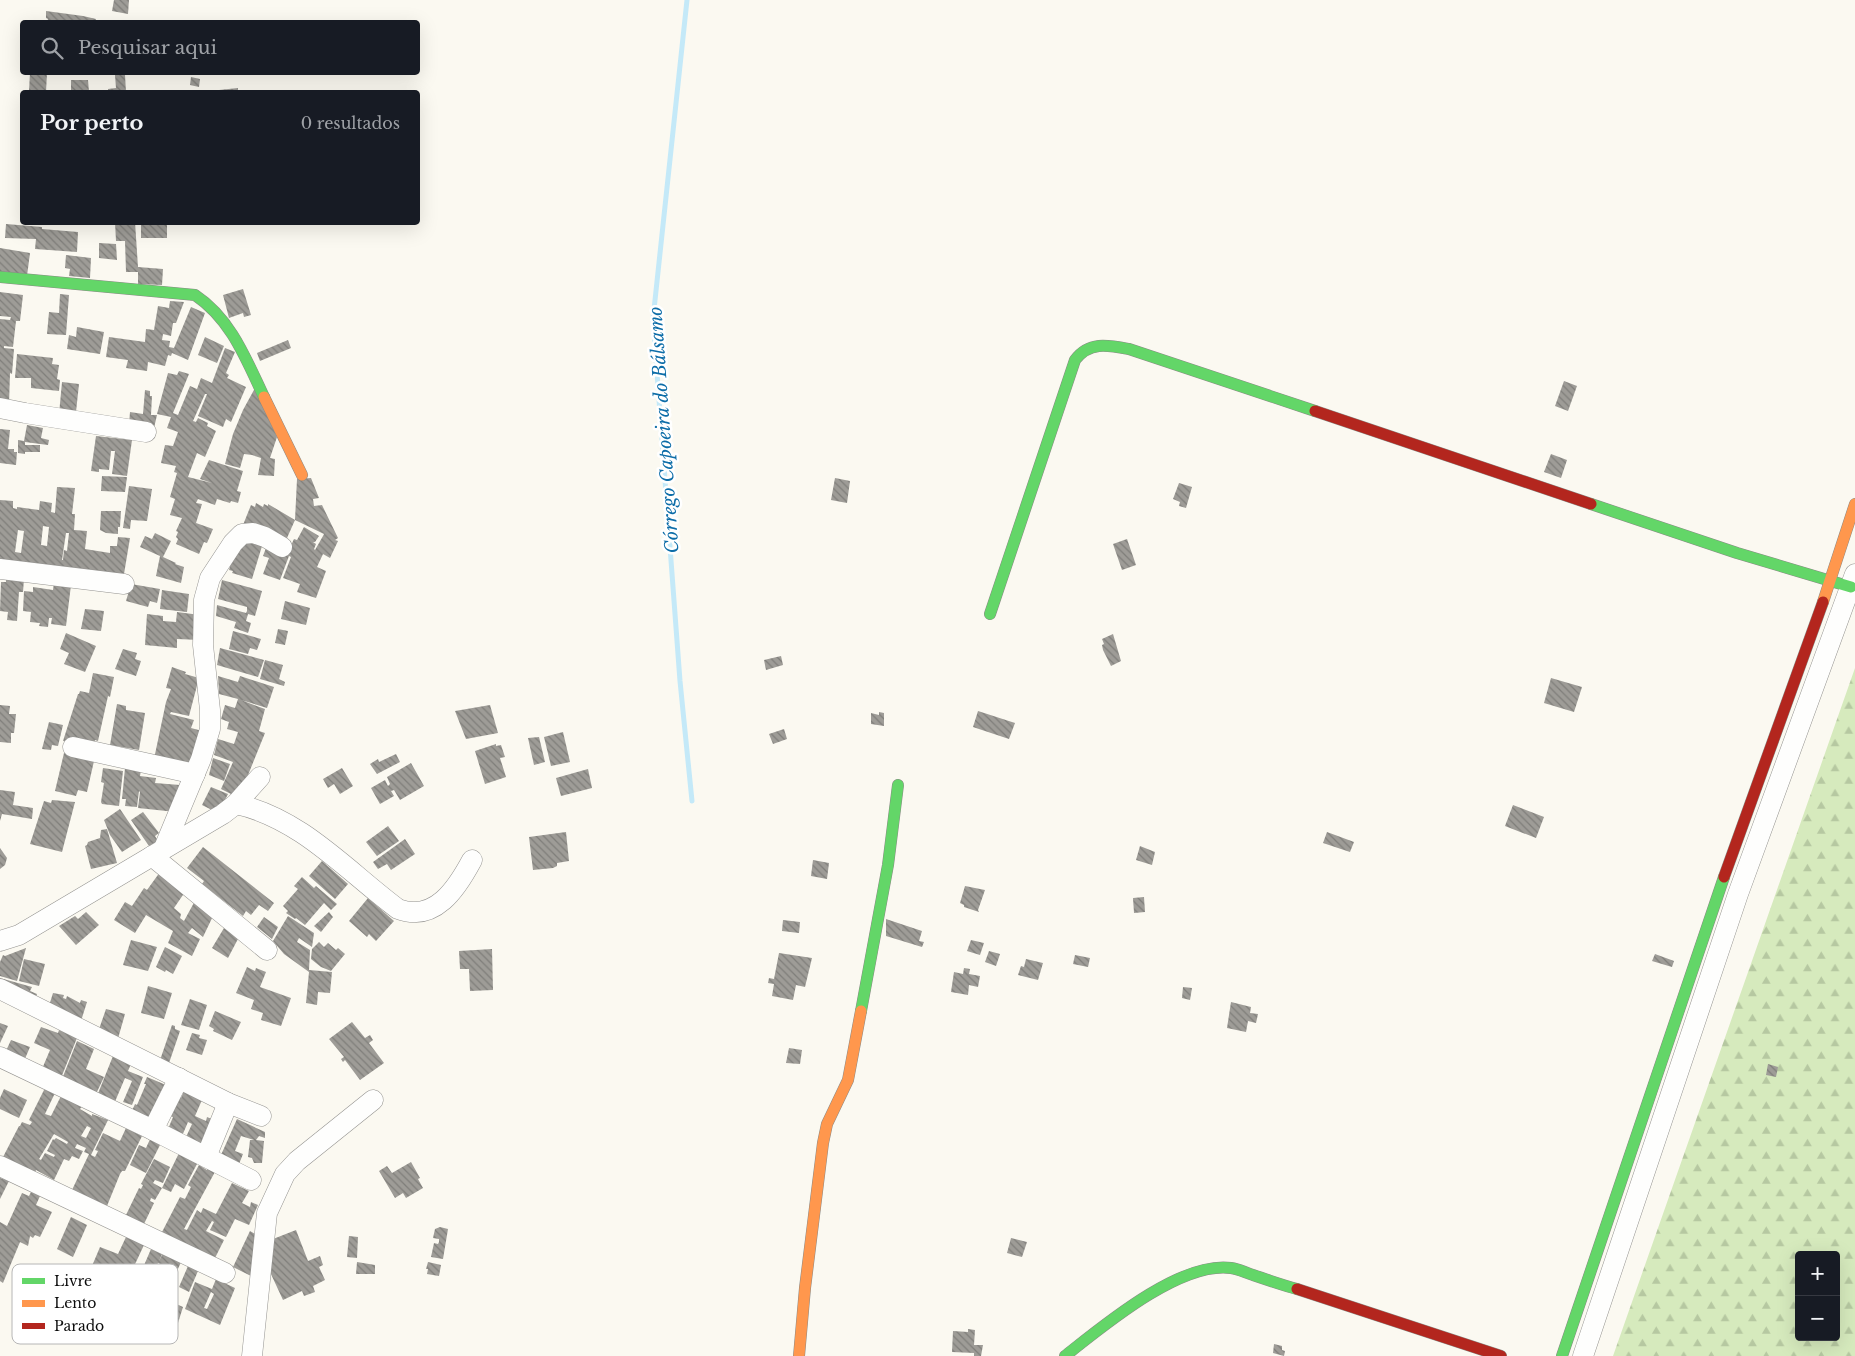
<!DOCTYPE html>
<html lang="pt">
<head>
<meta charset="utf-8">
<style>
  body { margin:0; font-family:"Libre Baskerville",serif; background:#20242c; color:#f1f3f6 }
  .controls { position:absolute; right:15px; bottom:15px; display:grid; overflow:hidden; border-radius:5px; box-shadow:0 5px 20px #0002 }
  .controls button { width:45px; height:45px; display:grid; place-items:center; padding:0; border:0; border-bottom:1px solid #363941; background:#171b24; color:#f1f3f6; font:25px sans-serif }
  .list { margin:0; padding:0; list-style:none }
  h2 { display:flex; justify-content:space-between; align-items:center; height:65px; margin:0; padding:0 20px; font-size:21px }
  h2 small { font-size:16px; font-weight:400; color:#9ea1a6 }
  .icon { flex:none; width:28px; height:28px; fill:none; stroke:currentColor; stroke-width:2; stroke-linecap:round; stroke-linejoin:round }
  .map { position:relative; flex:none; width:1855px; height:1356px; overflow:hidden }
  .search { position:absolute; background:#171b24; box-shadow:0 5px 20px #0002; left:20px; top:20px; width:400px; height:55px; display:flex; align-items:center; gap:12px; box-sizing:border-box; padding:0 18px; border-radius:5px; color:#9ea1a6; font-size:19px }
  .panel { position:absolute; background:#171b24; box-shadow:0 5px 20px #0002; left:20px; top:90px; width:400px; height:135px; border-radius:5px }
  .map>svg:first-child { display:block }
  .forest { fill:url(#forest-firs); fill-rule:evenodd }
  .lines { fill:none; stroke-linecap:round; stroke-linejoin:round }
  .stream { stroke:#c4e9f8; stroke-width:5 }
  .building { fill:url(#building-back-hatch); fill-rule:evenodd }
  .street-casing { stroke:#949390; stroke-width:21 }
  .fast-casing { stroke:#8b8a86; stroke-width:12 }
  .slow-casing { stroke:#8b8a86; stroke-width:12 }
  .jam-casing { stroke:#8b8a86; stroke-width:12 }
  .street { stroke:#fefefd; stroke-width:20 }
  .fast { stroke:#63d668; stroke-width:11 }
  .slow { stroke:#ff974d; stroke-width:11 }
  .jam { stroke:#b3261e; stroke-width:11 }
  .labels { text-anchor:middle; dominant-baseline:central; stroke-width:5; stroke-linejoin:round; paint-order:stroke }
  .water-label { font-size:18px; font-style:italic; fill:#0d6da8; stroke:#fff }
  .key { fill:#fff; stroke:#b6b6b6; stroke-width:1 }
  .key-label { font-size:14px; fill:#0d0d0d }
</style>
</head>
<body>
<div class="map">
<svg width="1855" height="1356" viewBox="0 0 1855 1356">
  <defs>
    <pattern id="forest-firs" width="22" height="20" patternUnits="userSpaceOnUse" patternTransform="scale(1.25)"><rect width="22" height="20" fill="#d6eabd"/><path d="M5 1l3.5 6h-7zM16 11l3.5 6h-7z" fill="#b6c8a1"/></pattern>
    <pattern id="building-back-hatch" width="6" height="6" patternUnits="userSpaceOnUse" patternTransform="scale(1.25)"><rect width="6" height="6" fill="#9e9c97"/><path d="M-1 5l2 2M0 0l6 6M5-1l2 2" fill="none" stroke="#7f7e7a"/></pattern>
  </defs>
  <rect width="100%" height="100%" fill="#fbf9f1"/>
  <path class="forest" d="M 1855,668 L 1855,1356 L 1613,1356 ZM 1799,1255 L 1836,1255 L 1836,1337 L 1799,1337 Z"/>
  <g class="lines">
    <path class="stream" d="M 687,0 L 653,319 L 680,681 L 692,801"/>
  </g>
  <g class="building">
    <path d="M 114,0 L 129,0 L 128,14 L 112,11 Z"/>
    <path d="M 46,11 L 83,16 L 96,19 L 95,22 L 47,22 L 48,19 L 46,18 Z"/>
    <path d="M 30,72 L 47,73 L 46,92 L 29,92 Z"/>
    <path d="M 115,75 L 125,75 L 126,92 L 108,92 L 108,89 L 116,88 Z"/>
    <path d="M 191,77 L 200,79 L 199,87 L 190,85 Z"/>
    <path d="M 71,80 L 88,80 L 89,92 L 71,92 Z"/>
    <path d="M 238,88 L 238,92 L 219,92 L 219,90 Z"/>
    <path d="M 115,222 L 135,222 L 138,267 L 163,269 L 162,285 L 138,284 L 138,272 L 126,272 L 125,241 L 116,241 Z"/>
    <rect x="141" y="222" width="26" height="16"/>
    <path d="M 6,224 L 42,227 L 42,229 L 78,232 L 77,252 L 35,249 L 36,239 L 5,238 Z"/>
    <path d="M 99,243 L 116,244 L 117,260 L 99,258 Z"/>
    <path d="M 0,248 L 30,253 L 27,276 L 0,274 Z"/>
    <path d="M 66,255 L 91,258 L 90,278 L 69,276 L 70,269 L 65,268 Z"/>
    <path d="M 243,289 L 251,315 L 244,317 L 243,313 L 229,318 L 223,295 Z"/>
    <path d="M 0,292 L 23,295 L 20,321 L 16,321 L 13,347 L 4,346 L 4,348 L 14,349 L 12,374 L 10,373 L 9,405 L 0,403 L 0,319 L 10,320 L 11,317 L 0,316 Z"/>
    <path d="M 60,294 L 69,295 L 66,335 L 47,334 L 49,312 L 59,313 Z"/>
    <path d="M 170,301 L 184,302 L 176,323 L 173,323 L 171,336 L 163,334 L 162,340 L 170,341 L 169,347 L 174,348 L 191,307 L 205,313 L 188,360 L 172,353 L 171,356 L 168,355 L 165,366 L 148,362 L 147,371 L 126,368 L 128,360 L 106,357 L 109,337 L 145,342 L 146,329 L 154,330 L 158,306 L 169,308 Z"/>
    <path d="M 77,327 L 104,332 L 100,354 L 67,349 L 69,335 L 76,337 Z"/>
    <path d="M 205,337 L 224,346 L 217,363 L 198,355 Z"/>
    <path d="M 288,340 L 291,348 L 260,361 L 257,353 Z"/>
    <path d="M 225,348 L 235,352 L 226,373 L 229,375 L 227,378 L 246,387 L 231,422 L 226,419 L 223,427 L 198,416 L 207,394 L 205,394 L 193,421 L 196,422 L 198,418 L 208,423 L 207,426 L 216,431 L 205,457 L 197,453 L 188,477 L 212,483 L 200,479 L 209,460 L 243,471 L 237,491 L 241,492 L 238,503 L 231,501 L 230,503 L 217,499 L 215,505 L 198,499 L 196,503 L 202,504 L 196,523 L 213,529 L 207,543 L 204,542 L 199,554 L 176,544 L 178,539 L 176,537 L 178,532 L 176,531 L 182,518 L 170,515 L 175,499 L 170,497 L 177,473 L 174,472 L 176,466 L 161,463 L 165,445 L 173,446 L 178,432 L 167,428 L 171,417 L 157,414 L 168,373 L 177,375 L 179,371 L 189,374 L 173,413 L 178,415 L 190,386 L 197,389 L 201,378 L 212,383 Z"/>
    <path d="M 17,354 L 53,358 L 52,364 L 59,365 L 57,379 L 60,380 L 59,391 L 31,388 L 31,378 L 15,378 Z"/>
    <path d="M 1564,381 L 1577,386 L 1568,411 L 1555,406 Z"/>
    <path d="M 62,382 L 79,384 L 76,412 L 59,414 Z"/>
    <path d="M 255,388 L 277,437 L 270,458 L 275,459 L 274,476 L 258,475 L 261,458 L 252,455 L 244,454 L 240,468 L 225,464 L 233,434 L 243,410 Z"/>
    <path d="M 145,390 L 150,391 L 150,396 L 152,396 L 151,415 L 157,415 L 154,428 L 129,424 L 130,412 L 143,414 Z"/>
    <path d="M 27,425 L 43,428 L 41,438 L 49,440 L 48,445 L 25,442 L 25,445 L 40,445 L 40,452 L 25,452 L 25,454 L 18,453 L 18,440 L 24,441 Z"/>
    <path d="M 0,429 L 10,430 L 8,449 L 14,449 L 14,452 L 17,452 L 16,465 L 0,463 Z"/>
    <path d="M 96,436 L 132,440 L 127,476 L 112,474 L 115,451 L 111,451 L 109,470 L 99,469 L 99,472 L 91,471 Z"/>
    <path d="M 1551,454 L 1567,460 L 1561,478 L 1544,472 Z"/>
    <path d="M 102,476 L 127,477 L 125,492 L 101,491 Z"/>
    <path d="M 311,478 L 319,498 L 313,499 L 314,506 L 322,505 L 338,538 L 335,540 L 338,541 L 330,558 L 323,554 L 317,567 L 326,571 L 316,598 L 297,592 L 300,584 L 283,578 L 291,557 L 289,556 L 280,580 L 263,574 L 269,558 L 263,556 L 266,548 L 287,554 L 294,539 L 297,540 L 304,527 L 319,536 L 315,542 L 313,542 L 316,544 L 314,549 L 315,550 L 323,536 L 324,534 L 295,520 L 297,479 Z"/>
    <path d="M 835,478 L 850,481 L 847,503 L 831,500 Z"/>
    <path d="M 1179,483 L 1192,487 L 1186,508 L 1179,506 L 1180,502 L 1173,499 Z"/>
    <path d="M 129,486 L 152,489 L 147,521 L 131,520 L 130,529 L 123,528 Z"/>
    <path d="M 57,487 L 75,488 L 72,514 L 75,514 L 74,530 L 87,531 L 85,549 L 110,553 L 110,546 L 117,546 L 118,537 L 130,538 L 124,574 L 0,565 L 0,500 L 13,501 L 13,508 L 17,509 L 17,507 L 39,510 L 40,501 L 52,503 L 51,512 L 55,513 ZM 43,526 L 49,527 L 47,546 L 41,545 ZM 18,530 L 24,531 L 21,553 L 15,552 ZM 66,533 L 69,533 L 67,551 L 64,550 L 63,560 L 62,560 Z"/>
    <path d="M 256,503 L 263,507 L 264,504 L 268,506 L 268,504 L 295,520 L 287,538 L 243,525 L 251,505 L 255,507 Z"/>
    <path d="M 101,511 L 121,511 L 120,527 L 118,527 L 118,534 L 106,533 L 100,530 Z"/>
    <path d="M 155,533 L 171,541 L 163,557 L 176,563 L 175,564 L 184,567 L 181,583 L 156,576 L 160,556 L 140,547 L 145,536 L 152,539 Z"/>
    <path d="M 238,538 L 262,546 L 252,579 L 232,573 L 233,571 L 229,570 Z"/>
    <path d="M 1127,539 L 1136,565 L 1122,570 L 1113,544 Z"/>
    <path d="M 6,577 L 24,579 L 23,592 L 19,592 L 17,621 L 7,620 L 8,612 L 0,611 L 1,582 L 6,582 Z"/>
    <path d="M 222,580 L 262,591 L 255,616 L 248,614 L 246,621 L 251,623 L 248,633 L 234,628 L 236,622 L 216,616 L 217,605 L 246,613 L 247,611 L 247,607 L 218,599 Z"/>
    <path d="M 54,582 L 71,585 L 66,626 L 51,624 L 52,618 L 49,618 L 48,627 L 39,626 L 40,623 L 30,622 L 31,612 L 23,611 L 24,591 L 33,592 L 33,587 L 53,590 Z"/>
    <path d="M 131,584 L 160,589 L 157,603 L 150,601 L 148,607 L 126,601 Z"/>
    <path d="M 162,590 L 189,594 L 187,612 L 160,609 Z"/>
    <path d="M 285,601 L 310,608 L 306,625 L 281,619 Z"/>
    <path d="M 85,609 L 104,611 L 101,631 L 81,629 Z"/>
    <path d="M 177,612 L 200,615 L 200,640 L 177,639 L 177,648 L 145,645 L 147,614 L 163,616 L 163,621 L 176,622 Z"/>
    <path d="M 278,629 L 288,631 L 285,645 L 275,643 Z"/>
    <path d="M 233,631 L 261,639 L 257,650 L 250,648 L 248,654 L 229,649 Z"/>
    <path d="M 66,633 L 96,646 L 85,672 L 64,664 L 69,653 L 60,649 Z"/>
    <path d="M 1113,634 L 1121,661 L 1111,666 L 1103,650 L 1102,645 L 1104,644 L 1102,639 Z"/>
    <path d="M 220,648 L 264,660 L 258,677 L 217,665 Z"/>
    <path d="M 123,649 L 137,653 L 135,659 L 141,661 L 136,676 L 115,669 Z"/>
    <path d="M 781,656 L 783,665 L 766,670 L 764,660 Z"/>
    <path d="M 265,660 L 283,665 L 279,679 L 285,682 L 284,686 L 260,679 Z"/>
    <path d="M 172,667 L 186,672 L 185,674 L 199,678 L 189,716 L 171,712 L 170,714 L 194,720 L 191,728 L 206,732 L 192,771 L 154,759 L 166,702 L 171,689 L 166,688 Z"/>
    <path d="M 93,673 L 114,677 L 110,697 L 108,696 L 98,741 L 95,740 L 93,746 L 63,741 L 78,694 L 79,694 L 80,691 L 89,693 Z"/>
    <path d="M 218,676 L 238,682 L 240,676 L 274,687 L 267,708 L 241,700 L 265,709 L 259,731 L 265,733 L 244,785 L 235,796 L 221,789 L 233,762 L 214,755 L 218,739 L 234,744 L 238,732 L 227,729 L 229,722 L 221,719 L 225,705 L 235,708 L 238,699 L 219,694 Z"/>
    <path d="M 1551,678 L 1582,687 L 1574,712 L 1544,703 Z"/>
    <path d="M 117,704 L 126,706 L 126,710 L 145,713 L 139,750 L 110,745 Z"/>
    <path d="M 0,705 L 10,706 L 9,714 L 16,714 L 14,733 L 11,733 L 11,743 L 0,742 Z"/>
    <path d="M 490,705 L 498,733 L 466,739 L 455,711 Z"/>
    <path d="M 978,711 L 1015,723 L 1009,739 L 973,727 Z"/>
    <path d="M 879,712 L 884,713 L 884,726 L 871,724 L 871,713 L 879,715 Z"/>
    <path d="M 49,722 L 63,725 L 58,746 L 52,745 L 51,750 L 42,749 Z"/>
    <path d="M 784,729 L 787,739 L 773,744 L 769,734 Z"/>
    <path d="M 563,732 L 570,762 L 551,766 L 544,737 Z"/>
    <path d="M 539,737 L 545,762 L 534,765 L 528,738 Z"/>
    <path d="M 496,744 L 496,746 L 501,745 L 505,757 L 500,758 L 506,777 L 485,784 L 475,751 Z"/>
    <path d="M 64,753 L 94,761 L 87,792 L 78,790 L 76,796 L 55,791 Z"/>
    <path d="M 396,754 L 400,762 L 377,774 L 370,764 L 378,759 L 379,762 Z"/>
    <path d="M 213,758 L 230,764 L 224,781 L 209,775 Z"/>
    <path d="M 411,763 L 424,786 L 400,800 L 394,790 L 391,791 L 394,796 L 380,804 L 371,788 L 385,780 L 388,786 L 390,784 L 387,777 Z"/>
    <path d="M 103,768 L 123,771 L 119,806 L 102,804 L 101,802 L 104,783 L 101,782 Z"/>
    <path d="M 125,768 L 141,770 L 140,776 L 156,778 L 155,783 L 180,785 L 176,812 L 138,808 L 140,792 L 139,791 L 137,807 L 125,806 L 126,799 L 122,799 Z"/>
    <path d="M 342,768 L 353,786 L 340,794 L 334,784 L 328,788 L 323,779 Z"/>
    <path d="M 588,769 L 592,788 L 561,796 L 556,778 Z"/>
    <path d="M 211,787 L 228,794 L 224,802 L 216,812 L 202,805 Z"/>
    <path d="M 0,790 L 15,792 L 13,805 L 33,808 L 32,819 L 2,814 L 0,821 Z"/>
    <path d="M 52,800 L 75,802 L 62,852 L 30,844 L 44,801 L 51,803 Z"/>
    <path d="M 1513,805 L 1544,817 L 1536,838 L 1505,826 Z"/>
    <path d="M 120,809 L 141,840 L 122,852 L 110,835 L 104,820 Z"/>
    <path d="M 143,812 L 159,833 L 155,836 L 158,841 L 149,846 L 131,820 Z"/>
    <path d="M 388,826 L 399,841 L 377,856 L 366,842 Z"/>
    <path d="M 107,829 L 117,863 L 91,869 L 85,846 L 87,845 L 88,842 L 100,838 L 101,830 Z"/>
    <path d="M 566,832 L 569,861 L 557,863 L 557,866 L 553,868 L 533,870 L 529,837 Z"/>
    <path d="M 1327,832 L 1354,842 L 1350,852 L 1323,843 Z"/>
    <path d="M 405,839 L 415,854 L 391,870 L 387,864 L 378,869 L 373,862 Z"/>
    <path d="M 1140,846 L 1155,852 L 1152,865 L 1136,860 Z"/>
    <path d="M 203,847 L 274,903 L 268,911 L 259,905 L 251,915 L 246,911 L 243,916 L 202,884 L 204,881 L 187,868 Z"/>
    <path d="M 0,848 L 7,858 L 5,865 L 0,869 Z"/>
    <path d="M 813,860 L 829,863 L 827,879 L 811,876 Z"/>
    <path d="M 322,861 L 348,884 L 335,899 L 309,876 Z"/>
    <path d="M 160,872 L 185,892 L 174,908 L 181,914 L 180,918 L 184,921 L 196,899 L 214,914 L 203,937 L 192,928 L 188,933 L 200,939 L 192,956 L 168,943 L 173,931 L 146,915 L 135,933 L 114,920 L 125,902 L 132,906 L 144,888 L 147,890 Z"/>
    <path d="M 302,877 L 314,888 L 316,886 L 337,904 L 331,910 L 324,903 L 305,925 L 296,918 L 295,919 L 286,913 L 288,911 L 283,906 L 298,889 L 294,886 Z"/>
    <path d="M 965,886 L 985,890 L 978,910 L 979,912 L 964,907 L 964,905 L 960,903 Z"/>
    <path d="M 1144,897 L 1145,912 L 1134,913 L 1133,898 Z"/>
    <path d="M 368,898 L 394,921 L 376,941 L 369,934 L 367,937 L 349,921 Z"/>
    <path d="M 86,912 L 99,925 L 76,945 L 59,926 L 75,916 L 78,919 Z"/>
    <path d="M 329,912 L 333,917 L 321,932 L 314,926 Z"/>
    <path d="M 288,916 L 314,933 L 312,947 L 299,938 L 297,942 L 310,950 L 309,970 L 332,972 L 330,993 L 318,992 L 317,1005 L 306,1003 L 309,972 L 284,954 L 273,941 Z"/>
    <path d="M 264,917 L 278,927 L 272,939 L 257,927 Z"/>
    <path d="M 886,919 L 922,931 L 919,941 L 924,942 L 922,947 L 886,936 Z"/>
    <path d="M 783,920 L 800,922 L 799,933 L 782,931 Z"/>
    <path d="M 224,928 L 239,937 L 228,958 L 212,948 Z"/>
    <path d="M 131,940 L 157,947 L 148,971 L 123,965 Z"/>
    <path d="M 971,940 L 984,943 L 980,955 L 967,951 Z"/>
    <path d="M 319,942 L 324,947 L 328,943 L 336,950 L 338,948 L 345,954 L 331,971 L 321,967 L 311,959 L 312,949 Z"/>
    <path d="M 165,947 L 182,956 L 173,974 L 166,970 L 165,972 L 156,967 Z"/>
    <path d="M 26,948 L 17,981 L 0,976 L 0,962 L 3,955 L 5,956 Z"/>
    <path d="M 492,949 L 493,990 L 470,991 L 469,969 L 460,969 L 459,951 Z"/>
    <path d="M 989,951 L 1000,954 L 996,966 L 985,962 Z"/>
    <path d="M 779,953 L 812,958 L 805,987 L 796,985 L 793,1000 L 772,996 L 774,984 L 768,983 L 769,978 L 774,979 Z"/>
    <path d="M 1655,954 L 1674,961 L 1672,967 L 1652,961 Z"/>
    <path d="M 1075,955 L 1090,958 L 1088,967 L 1073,964 Z"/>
    <path d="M 24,959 L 45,964 L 39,986 L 19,981 Z"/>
    <path d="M 1026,959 L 1043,963 L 1038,980 L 1018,975 L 1021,966 L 1024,967 Z"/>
    <path d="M 247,967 L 255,971 L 256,968 L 266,972 L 260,987 L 291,998 L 281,1026 L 261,1020 L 263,1013 L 251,1009 L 254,1000 L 236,993 Z"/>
    <path d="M 964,968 L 970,969 L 969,974 L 980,976 L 978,987 L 969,985 L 968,995 L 951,992 L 954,972 L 963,974 Z"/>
    <path d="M 0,978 L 32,987 L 30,991 L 37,994 L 34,1003 L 0,988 Z"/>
    <path d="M 148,986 L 172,993 L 164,1019 L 141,1013 Z"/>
    <path d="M 1183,987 L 1192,988 L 1190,1000 L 1182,998 Z"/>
    <path d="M 53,993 L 64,995 L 63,998 L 66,999 L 67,996 L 80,1003 L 81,1000 L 87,1002 L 81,1021 L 48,1009 Z"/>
    <path d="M 190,999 L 207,1005 L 199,1030 L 181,1025 Z"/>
    <path d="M 1231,1002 L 1251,1007 L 1250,1013 L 1258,1014 L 1256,1023 L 1248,1021 L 1246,1032 L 1227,1028 Z"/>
    <path d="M 106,1009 L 125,1014 L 117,1042 L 98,1032 Z"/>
    <path d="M 215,1011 L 241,1022 L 232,1040 L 213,1031 L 214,1029 L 209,1026 Z"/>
    <path d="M 352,1022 L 365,1038 L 370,1035 L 373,1040 L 369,1043 L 384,1063 L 360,1080 L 345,1060 L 343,1062 L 341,1059 L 344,1057 L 329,1039 Z"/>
    <path d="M 0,1023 L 8,1026 L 0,1043 Z"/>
    <path d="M 172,1025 L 175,1026 L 175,1029 L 180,1031 L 168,1066 L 159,1063 Z"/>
    <path d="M 41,1027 L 58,1033 L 59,1030 L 77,1038 L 61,1078 L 42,1069 L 50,1050 L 34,1043 Z"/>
    <path d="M 192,1033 L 200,1035 L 199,1038 L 207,1040 L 202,1055 L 186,1050 Z"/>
    <path d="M 11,1040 L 30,1047 L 24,1061 L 5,1053 Z"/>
    <path d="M 77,1041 L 94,1049 L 86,1069 L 104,1077 L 96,1094 L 62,1079 Z"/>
    <path d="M 789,1048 L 802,1050 L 800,1064 L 786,1063 Z"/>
    <path d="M 113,1056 L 131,1064 L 128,1071 L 143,1077 L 132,1105 L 123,1102 L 132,1081 L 125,1078 L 114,1104 L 97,1096 Z"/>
    <path d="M 1768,1064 L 1778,1067 L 1776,1077 L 1766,1075 Z"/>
    <path d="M 147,1077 L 166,1085 L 163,1091 L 161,1091 L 152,1111 L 150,1121 L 131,1113 L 135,1104 L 137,1105 L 146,1084 L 144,1084 Z"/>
    <path d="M 45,1088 L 55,1093 L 45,1114 L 51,1116 L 61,1096 L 82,1106 L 80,1109 L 92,1116 L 92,1114 L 108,1120 L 91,1155 L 95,1157 L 98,1151 L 95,1150 L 103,1133 L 120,1141 L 126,1128 L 142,1136 L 125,1171 L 122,1171 L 120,1174 L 107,1206 L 72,1190 L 89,1154 L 84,1152 L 86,1148 L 77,1144 L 75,1148 L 83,1151 L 79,1159 L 72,1156 L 69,1161 L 64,1159 L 54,1180 L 36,1170 L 35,1173 L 3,1157 L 19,1126 L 20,1126 L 22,1122 L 30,1125 L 32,1122 L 29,1120 ZM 87,1126 L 91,1128 L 86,1138 L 81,1136 ZM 54,1134 L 68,1142 L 67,1144 L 56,1138 L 54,1140 L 53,1139 L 47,1151 L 55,1155 L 54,1157 L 45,1153 L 41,1160 L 39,1159 Z"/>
    <path d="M 4,1089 L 27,1100 L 19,1118 L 0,1109 L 0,1098 Z"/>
    <path d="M 184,1091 L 202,1100 L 195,1116 L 206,1121 L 207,1117 L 214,1120 L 203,1147 L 186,1137 L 192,1124 L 188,1122 L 182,1136 L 168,1129 L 173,1117 L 163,1113 L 171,1094 L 181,1098 Z"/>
    <path d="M 237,1119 L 265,1132 L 265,1138 L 259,1136 L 256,1140 L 264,1141 L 262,1163 L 254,1163 L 252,1158 L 248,1157 L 250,1140 L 254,1140 L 241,1136 L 235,1151 L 243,1154 L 239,1164 L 221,1155 Z"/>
    <path d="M 151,1137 L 161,1143 L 146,1173 L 130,1165 L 139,1145 L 146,1148 Z"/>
    <path d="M 179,1153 L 197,1164 L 184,1189 L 175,1184 L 171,1192 L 162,1188 Z"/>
    <path d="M 154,1159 L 170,1167 L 163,1183 L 155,1180 L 153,1183 L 162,1188 L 155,1200 L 151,1198 L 150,1201 L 154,1203 L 144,1224 L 126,1215 L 139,1188 L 141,1189 L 143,1185 L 141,1184 Z"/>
    <path d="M 411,1162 L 420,1178 L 418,1179 L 423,1188 L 406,1198 L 403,1193 L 395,1198 L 379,1171 L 387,1166 L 392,1173 Z"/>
    <path d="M 199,1165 L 207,1170 L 208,1166 L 216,1170 L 184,1229 L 187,1230 L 197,1210 L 201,1213 L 203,1208 L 216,1214 L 232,1183 L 249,1191 L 242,1203 L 250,1207 L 251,1202 L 258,1205 L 249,1225 L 235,1219 L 226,1237 L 210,1230 L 214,1222 L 212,1221 L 206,1231 L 224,1240 L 215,1258 L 162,1232 L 180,1197 L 185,1199 L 191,1187 L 188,1185 Z"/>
    <path d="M 0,1178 L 9,1181 L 0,1199 Z"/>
    <path d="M 31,1192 L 40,1196 L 36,1205 L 52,1212 L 40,1237 L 35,1235 L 33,1238 L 30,1236 L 28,1246 L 20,1242 L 3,1283 L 0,1281 L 0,1222 L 7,1226 L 22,1193 L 29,1196 Z"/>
    <path d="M 71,1217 L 87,1225 L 73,1257 L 57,1249 Z"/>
    <path d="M 440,1227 L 448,1229 L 443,1259 L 431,1257 L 434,1243 L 438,1244 L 439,1242 L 439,1239 L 433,1238 L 435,1229 Z"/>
    <path d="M 296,1230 L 308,1261 L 320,1256 L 323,1265 L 319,1267 L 325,1280 L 313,1286 L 315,1292 L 304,1296 L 302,1291 L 283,1300 L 264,1259 L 273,1255 L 268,1241 Z"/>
    <path d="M 250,1231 L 257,1235 L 253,1277 L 233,1267 Z"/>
    <path d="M 349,1236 L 358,1237 L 357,1258 L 347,1257 Z"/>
    <path d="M 126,1237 L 144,1245 L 129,1277 L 122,1274 L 120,1278 L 127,1282 L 118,1308 L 111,1305 L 110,1307 L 87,1296 L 97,1274 L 101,1276 L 103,1273 L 108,1275 L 111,1271 L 100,1266 L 98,1269 L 92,1266 L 100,1247 L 118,1254 Z"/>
    <path d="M 1011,1238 L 1027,1242 L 1022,1257 L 1007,1253 Z"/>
    <path d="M 151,1249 L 162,1254 L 159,1261 L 163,1253 L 181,1262 L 165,1299 L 183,1307 L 178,1323 L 163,1318 L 163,1315 L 158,1313 L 157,1310 L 153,1319 L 156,1321 L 148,1336 L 122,1325 L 135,1299 L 126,1295 L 129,1282 L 150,1292 L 160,1264 L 158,1263 L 153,1275 L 142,1270 Z"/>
    <path d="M 357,1262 L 375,1265 L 375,1274 L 356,1274 Z"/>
    <path d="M 428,1262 L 441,1265 L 439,1276 L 427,1274 L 428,1269 L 426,1269 Z"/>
    <path d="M 188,1266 L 198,1271 L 189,1292 L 179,1287 Z"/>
    <path d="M 216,1279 L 235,1288 L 220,1325 L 185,1309 L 195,1282 L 212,1289 ZM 211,1292 L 214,1294 L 207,1309 L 204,1308 Z"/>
    <path d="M 968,1329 L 975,1330 L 974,1345 L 983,1345 L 981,1356 L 974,1356 L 974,1353 L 952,1352 L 953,1331 L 968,1332 Z"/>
    <path d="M 1274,1344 L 1282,1346 L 1282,1350 L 1285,1351 L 1284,1356 L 1273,1353 Z"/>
  </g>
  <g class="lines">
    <g class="street-casing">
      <g id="street">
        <path d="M 0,408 L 25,413 L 146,432"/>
        <path d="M 0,569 L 124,584"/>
        <path d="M 73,747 L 195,774"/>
        <path d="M 236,804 C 301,818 347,871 398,909 C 435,923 457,888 472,860"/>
        <path d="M 164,848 L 201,759 L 210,729 L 210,710 L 203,645 L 204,600 L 210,578 L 233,543 L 242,534 L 253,533 L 265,537 L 282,547"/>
        <path d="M 152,856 L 267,950"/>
        <path d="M 0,941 L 19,935 L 223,814 L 236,804 L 260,777"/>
        <path d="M 0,989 L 228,1103 L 261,1116"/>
        <path d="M 0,1057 L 153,1130 L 251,1180"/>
        <path d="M 153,1130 L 179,1078"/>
        <path d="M 206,1157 L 228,1103"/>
        <path d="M 0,1166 L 225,1273"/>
        <path d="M 252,1356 L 267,1213 L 285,1174 L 297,1161 L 373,1100"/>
        <path d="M 1583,1356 L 1738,894 L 1855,574"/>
      </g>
    </g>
    <g class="fast-casing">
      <g id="fast">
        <path d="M 0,277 L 195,295 C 231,319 246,359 264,397"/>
        <path d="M 1591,504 L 1737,553 L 1851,587"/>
        <path d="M 990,614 L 1075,360 C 1089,341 1108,345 1129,349 L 1315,411"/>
        <path d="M 861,1011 L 888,865 L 898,785"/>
        <path d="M 1065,1356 C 1103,1326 1180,1261 1231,1268 C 1239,1269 1246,1273 1253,1275 C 1268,1280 1282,1285 1297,1289"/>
        <path d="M 1562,1356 L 1724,877"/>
      </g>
    </g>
    <g class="slow-casing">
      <g id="slow">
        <path d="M 264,397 L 302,475"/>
        <path d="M 1823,602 L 1855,504"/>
        <path d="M 799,1356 L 805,1288 L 823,1143 L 827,1124 L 848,1080 L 861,1011"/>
      </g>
    </g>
    <g class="jam-casing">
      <g id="jam">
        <path d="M 1315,411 L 1591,504"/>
        <path d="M 1724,877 L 1823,602"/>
        <path d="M 1297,1289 L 1501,1356"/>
      </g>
    </g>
    <use href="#street" class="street"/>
    <use href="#fast" class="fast"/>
    <use href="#slow" class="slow"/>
    <use href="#jam" class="jam"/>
  </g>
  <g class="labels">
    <g class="water-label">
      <text transform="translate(664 430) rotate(-94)">Córrego Capoeira do Bálsamo</text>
    </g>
  </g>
  <rect x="12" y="1264" width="166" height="80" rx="8" class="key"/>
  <rect x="22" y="1278" width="23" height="6" fill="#63d668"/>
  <rect x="22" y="1300" width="23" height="7" fill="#ff974d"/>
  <rect x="22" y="1323" width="23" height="6" fill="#b3261e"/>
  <g class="key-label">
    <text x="54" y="1286">Livre</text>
    <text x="54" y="1308">Lento</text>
    <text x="54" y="1331">Parado</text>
  </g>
</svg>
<div class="controls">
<button>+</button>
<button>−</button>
</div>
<div class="search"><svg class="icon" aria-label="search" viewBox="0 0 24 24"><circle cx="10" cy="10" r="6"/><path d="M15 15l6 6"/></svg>Pesquisar aqui</div>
<section class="panel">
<h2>Por perto<small>0 resultados</small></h2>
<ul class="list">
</ul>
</section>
</div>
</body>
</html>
